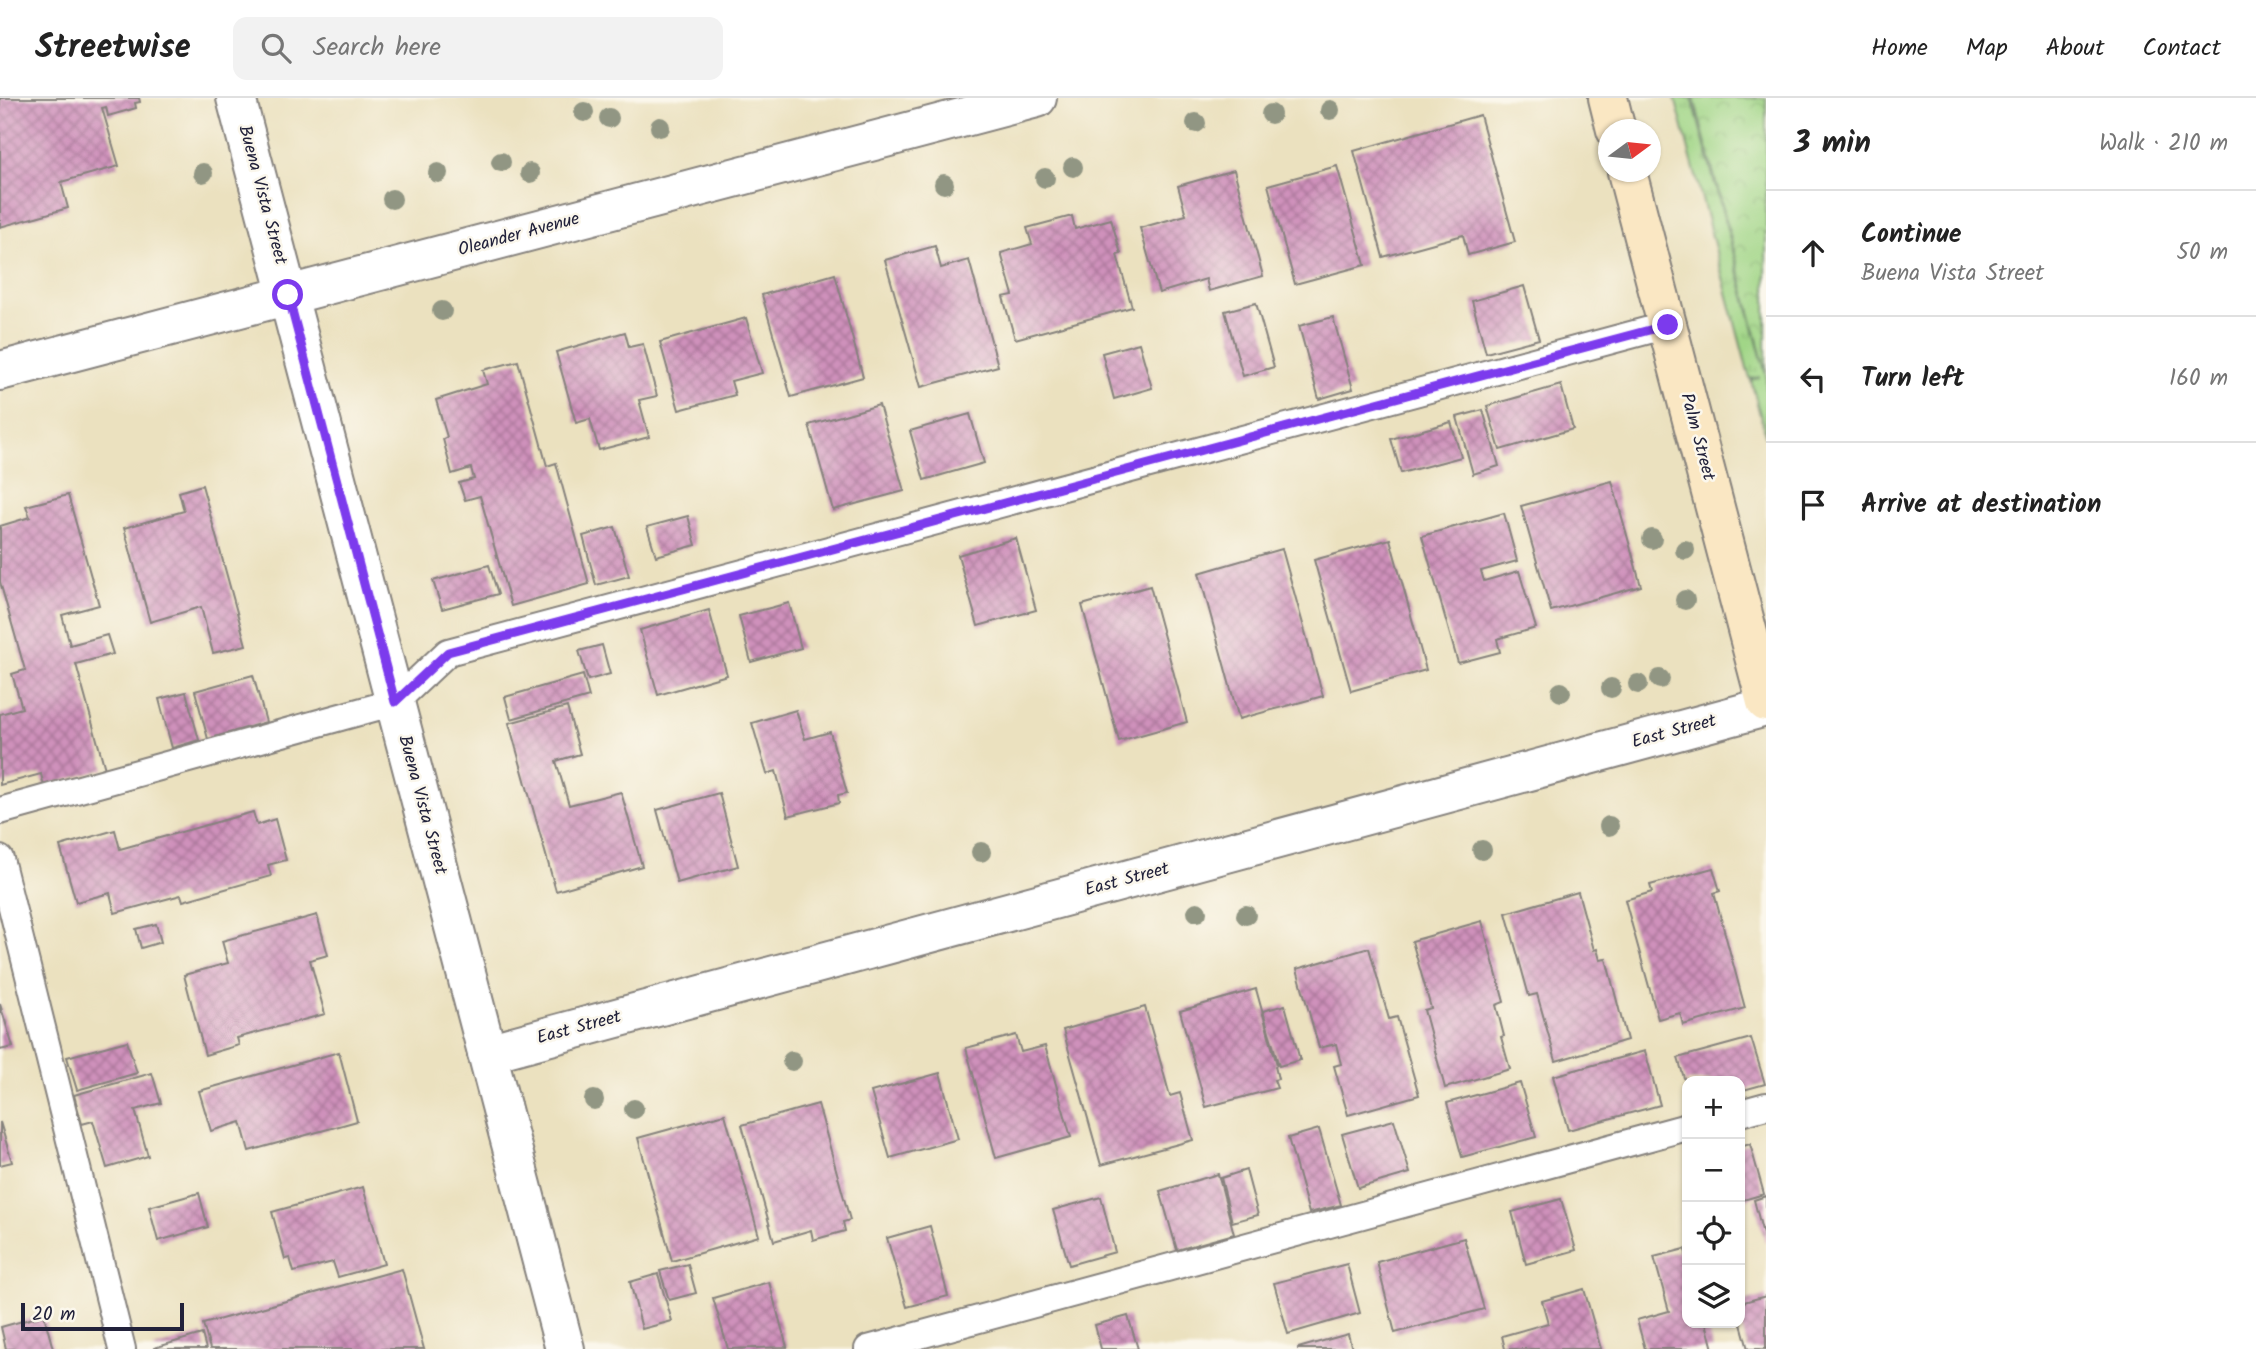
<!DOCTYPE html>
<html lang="en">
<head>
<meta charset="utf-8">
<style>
  body { margin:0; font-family:Kalam,sans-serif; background:#f2f2f2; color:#222 }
  .controls { position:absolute; right:21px; bottom:21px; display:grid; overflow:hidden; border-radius:14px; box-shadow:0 2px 5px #0004 }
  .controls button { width:63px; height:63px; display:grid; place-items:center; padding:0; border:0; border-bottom:2px solid #e0e0e0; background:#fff; color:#222; font:35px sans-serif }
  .compass { position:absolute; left:1598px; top:21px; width:63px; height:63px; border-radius:50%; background:#fff; box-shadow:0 2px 5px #0004; rotate:75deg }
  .scale { position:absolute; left:21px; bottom:18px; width:163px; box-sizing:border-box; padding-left:7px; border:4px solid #22223b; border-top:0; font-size:19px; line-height:24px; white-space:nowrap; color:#22223b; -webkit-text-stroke:5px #fbf7ec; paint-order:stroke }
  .stop { position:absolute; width:21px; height:21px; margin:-16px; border:5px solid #7c3aed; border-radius:50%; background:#fff }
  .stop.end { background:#7c3aed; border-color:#fff; box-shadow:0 2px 7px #0008 }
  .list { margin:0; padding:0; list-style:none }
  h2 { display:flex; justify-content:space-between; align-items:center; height:91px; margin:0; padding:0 28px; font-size:30px }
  h2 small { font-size:23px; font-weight:400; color:#767676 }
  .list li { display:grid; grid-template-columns:46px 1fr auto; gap:21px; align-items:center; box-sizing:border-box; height:126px; padding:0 28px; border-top:2px solid #e0e0e0 }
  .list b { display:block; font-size:26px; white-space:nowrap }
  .list p { margin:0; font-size:23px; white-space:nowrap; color:#767676 }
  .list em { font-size:23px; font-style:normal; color:#767676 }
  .icon { flex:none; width:38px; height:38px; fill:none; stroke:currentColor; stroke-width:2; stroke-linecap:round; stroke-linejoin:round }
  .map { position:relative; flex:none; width:1766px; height:1251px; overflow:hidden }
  header { display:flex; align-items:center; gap:42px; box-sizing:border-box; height:98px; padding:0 35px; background:#fff; border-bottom:2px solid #e0e0e0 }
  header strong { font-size:33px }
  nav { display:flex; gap:38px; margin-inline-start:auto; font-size:24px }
  .search { width:490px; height:63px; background:#f2f2f2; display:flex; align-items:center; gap:18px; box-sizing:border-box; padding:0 24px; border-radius:14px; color:#767676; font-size:26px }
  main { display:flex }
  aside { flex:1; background:#fff }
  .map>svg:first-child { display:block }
  .grass { fill:url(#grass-tufts); stroke:#627c61; stroke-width:2 }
  .park { fill:url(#park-crowns); stroke:#627c61; stroke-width:2 }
  .building { fill:url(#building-cross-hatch) }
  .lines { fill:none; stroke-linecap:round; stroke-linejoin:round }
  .lane-casing { stroke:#86827d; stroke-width:30 }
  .street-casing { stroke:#86827d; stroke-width:42 }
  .secondary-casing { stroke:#86827d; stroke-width:42 }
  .lane { stroke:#fff; stroke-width:26 }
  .street { stroke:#fff; stroke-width:38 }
  .secondary { stroke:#fae7c3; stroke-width:38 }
  .tree { fill:#919683 }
  .route { stroke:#7c3aed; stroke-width:9 }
  .labels { text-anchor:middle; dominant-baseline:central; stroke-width:5; stroke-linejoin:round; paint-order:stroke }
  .street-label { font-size:18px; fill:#22223b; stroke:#fbf7ec }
</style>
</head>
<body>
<header>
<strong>Streetwise</strong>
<div class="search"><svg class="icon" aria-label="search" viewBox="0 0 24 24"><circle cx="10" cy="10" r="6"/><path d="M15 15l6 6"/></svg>Search here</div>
<nav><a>Home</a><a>Map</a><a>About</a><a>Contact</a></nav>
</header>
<main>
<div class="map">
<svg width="1766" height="1251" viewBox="0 0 1766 1251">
  <defs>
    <pattern id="grass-tufts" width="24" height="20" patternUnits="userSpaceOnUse" patternTransform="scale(1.75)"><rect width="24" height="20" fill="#a1d687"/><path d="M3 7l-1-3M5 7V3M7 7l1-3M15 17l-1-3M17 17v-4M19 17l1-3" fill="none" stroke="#8ab775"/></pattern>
    <pattern id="park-crowns" width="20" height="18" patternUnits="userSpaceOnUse" patternTransform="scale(1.75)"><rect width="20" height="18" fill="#a1d687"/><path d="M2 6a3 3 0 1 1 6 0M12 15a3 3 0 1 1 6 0" fill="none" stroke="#8ab775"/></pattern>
    <pattern id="building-cross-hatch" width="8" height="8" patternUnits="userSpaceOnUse" patternTransform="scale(1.75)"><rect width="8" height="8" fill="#cf91bb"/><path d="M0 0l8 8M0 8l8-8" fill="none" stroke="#a87699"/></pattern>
  </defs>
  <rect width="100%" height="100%" fill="#fbf7ec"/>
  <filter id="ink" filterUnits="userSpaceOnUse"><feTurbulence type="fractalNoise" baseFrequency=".0143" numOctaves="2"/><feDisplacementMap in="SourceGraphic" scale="14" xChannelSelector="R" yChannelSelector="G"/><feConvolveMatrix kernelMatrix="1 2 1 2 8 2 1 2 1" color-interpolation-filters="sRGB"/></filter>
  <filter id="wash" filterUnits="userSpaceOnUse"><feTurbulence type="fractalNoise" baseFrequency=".00686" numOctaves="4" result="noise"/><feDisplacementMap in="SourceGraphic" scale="28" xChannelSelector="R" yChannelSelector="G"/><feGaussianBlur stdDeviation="1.57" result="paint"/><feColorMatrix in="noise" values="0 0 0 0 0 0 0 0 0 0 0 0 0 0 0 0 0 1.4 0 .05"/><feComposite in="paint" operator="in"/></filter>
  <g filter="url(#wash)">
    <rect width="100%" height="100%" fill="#ebe1bf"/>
    <path class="grass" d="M 1675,0 L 1692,0 L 1766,277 L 1766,340 L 1751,282 L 1760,279 L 1750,281 Z"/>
    <path class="park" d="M 1694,0 L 1766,0 L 1766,275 Z"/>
    <g id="blocks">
      <g class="building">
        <path d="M 0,0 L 139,0 L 140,4 L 135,5 L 136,10 L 108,18 L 106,9 L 102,10 L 119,68 L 61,84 L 68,110 L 0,129 Z"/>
        <path d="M 1480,17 L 1515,144 L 1468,157 L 1463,137 L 1383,159 L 1354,53 Z"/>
        <path d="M 1337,68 L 1365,167 L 1295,186 L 1268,87 Z"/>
        <path d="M 1234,72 L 1263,178 L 1209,193 L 1206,181 L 1159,195 L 1140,130 L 1186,117 L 1178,88 Z"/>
        <path d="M 1072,118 L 1075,131 L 1111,121 L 1121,156 L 1117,157 L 1132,209 L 1015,241 L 1003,199 L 1013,197 L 1001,155 L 1032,146 L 1027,130 Z"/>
        <path d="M 935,148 L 941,170 L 969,162 L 998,268 L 921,289 L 885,162 Z"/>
        <path d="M 835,176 L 863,279 L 791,299 L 762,197 Z"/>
        <path d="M 1524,188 L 1539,241 L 1486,255 L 1472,203 Z"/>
        <path d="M 1256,205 L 1274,269 L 1243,278 L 1225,213 Z"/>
        <path d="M 1333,219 L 1353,291 L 1319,301 L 1299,228 Z"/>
        <path d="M 746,220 L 762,275 L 731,283 L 735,297 L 679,312 L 660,244 Z"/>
        <path d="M 625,234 L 629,249 L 643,246 L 657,298 L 639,302 L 649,339 L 599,352 L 590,321 L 576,325 L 556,254 Z"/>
        <path d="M 1139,245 L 1152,290 L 1114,301 L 1102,255 Z"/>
        <path d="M 518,263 L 547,368 L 556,365 L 589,486 L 511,508 L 480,398 L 465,402 L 459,385 L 474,381 L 471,370 L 452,376 L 443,341 L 447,339 L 436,302 L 487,286 L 483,272 Z"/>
        <path d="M 1561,287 L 1573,331 L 1500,352 L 1487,308 Z"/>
        <path d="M 879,307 L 904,393 L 833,412 L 809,327 Z"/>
        <path d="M 1483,312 L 1499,368 L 1473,376 L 1457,319 Z"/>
        <path d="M 970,316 L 984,365 L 924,382 L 910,333 Z"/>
        <path d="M 1451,324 L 1461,359 L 1401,375 L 1391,341 Z"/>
        <path d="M 1612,383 L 1641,488 L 1551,513 L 1521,408 Z"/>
        <path d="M 202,387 L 246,547 L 213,555 L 201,509 L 150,524 L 124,430 L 184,413 L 179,394 Z"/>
        <path d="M 68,397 L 99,507 L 62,517 L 70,547 L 107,537 L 113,556 L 76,566 L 105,671 L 44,688 L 41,676 L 0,687 L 0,616 L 22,610 L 12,576 L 25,572 L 0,484 L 0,428 L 30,419 L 26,408 Z"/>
        <path d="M 1504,415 L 1517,463 L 1481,473 L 1484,483 L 1519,473 L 1536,530 L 1497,541 L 1500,554 L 1458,565 L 1422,438 Z"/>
        <path d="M 688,418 L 696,447 L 656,458 L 647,429 Z"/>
        <path d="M 615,429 L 629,478 L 596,487 L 583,438 Z"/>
        <path d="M 1016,440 L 1036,512 L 978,528 L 958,457 Z"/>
        <path d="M 1390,441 L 1426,572 L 1351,593 L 1314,462 Z"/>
        <path d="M 1282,451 L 1323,598 L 1239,621 L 1199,475 Z"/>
        <path d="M 489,467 L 498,496 L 442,511 L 433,483 Z"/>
        <path d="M 1150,488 L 1187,624 L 1119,643 L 1082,507 Z"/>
        <path d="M 789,505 L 801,550 L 751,564 L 739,518 Z"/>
        <path d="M 709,512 L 727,577 L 658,597 L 640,532 Z"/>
        <path d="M 602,547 L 610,576 L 588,582 L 579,553 Z"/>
        <path d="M 253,577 L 266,624 L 208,641 L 195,593 Z"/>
        <path d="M 583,577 L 589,599 L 511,621 L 505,599 Z"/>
        <path d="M 186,594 L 199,642 L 172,650 L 159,601 Z"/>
        <path d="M 567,609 L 580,656 L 556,663 L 569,707 L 621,694 L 642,768 L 556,793 L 509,625 Z"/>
        <path d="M 796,612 L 805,641 L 830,634 L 847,695 L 838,697 L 839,705 L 788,718 L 776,673 L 767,676 L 752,625 Z"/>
        <path d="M 719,695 L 738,768 L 677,785 L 657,712 Z"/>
        <path d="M 253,714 L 257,727 L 275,721 L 286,762 L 268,767 L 271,778 L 183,803 L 181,797 L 115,815 L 110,795 L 76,804 L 60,748 L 115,732 L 120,751 Z"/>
        <path d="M 1713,770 L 1720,793 L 1714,795 L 1745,910 L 1683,927 L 1680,915 L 1658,921 L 1625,802 L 1652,794 L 1650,787 Z"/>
        <path d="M 1578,794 L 1594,852 L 1597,851 L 1600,862 L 1606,861 L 1627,942 L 1556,963 L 1537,896 L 1529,898 L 1506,815 Z"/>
        <path d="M 317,817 L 328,857 L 310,862 L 325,916 L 237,940 L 239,947 L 205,957 L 184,877 L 228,865 L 222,843 Z"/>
        <path d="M 1482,823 L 1504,904 L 1496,907 L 1504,938 L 1501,939 L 1510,971 L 1445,990 L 1424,912 L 1431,910 L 1412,843 Z"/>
        <path d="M 156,826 L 161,844 L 141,850 L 136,831 Z"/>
        <path d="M 1369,850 L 1389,921 L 1397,919 L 1419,997 L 1348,1017 L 1334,968 L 1341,966 L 1336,946 L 1319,950 L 1297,871 Z"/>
        <path d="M 1256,891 L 1277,967 L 1275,968 L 1278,981 L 1274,982 L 1277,990 L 1206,1009 L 1180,913 Z"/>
        <path d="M 0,906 L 13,949 L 0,952 Z"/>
        <path d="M 1285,907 L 1300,962 L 1279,968 L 1263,913 Z"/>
        <path d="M 1145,909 L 1170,998 L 1180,995 L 1193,1042 L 1101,1067 L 1063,932 Z"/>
        <path d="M 1016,937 L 1021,954 L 1045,948 L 1071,1039 L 996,1060 L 966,950 Z"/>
        <path d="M 1751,940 L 1765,986 L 1740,993 L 1740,983 L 1687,983 L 1687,990 L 1678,960 Z"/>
        <path d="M 127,943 L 137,975 L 77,992 L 67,959 Z"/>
        <path d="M 1645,953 L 1660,1007 L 1568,1032 L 1553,978 Z"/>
        <path d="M 339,954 L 357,1023 L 249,1053 L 241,1024 L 211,1033 L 199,993 Z"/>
        <path d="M 152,975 L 161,1005 L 135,1012 L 148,1058 L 107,1070 L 93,1023 L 82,1026 L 74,997 Z"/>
        <path d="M 940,975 L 958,1041 L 890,1060 L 871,994 Z"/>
        <path d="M 1520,985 L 1536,1039 L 1462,1059 L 1447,1005 Z"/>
        <path d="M 818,1006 L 850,1122 L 843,1124 L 845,1133 L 813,1142 L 811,1132 L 774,1143 L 742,1027 Z"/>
        <path d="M 725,1016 L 759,1138 L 672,1163 L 638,1040 Z"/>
        <path d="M 1394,1022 L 1410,1075 L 1358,1090 L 1342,1036 Z"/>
        <path d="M 0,1024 L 12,1064 L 0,1067 Z"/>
        <path d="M 1319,1031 L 1341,1107 L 1309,1115 L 1288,1040 Z"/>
        <path d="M 1750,1046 L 1764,1096 L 1740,1103 L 1740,1049 Z"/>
        <path d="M 1246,1072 L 1258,1117 L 1232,1124 L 1221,1080 Z"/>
        <path d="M 1218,1076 L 1234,1136 L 1177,1152 L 1160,1093 Z"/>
        <path d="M 363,1089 L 384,1166 L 338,1179 L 333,1164 L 294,1174 L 290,1160 L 285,1161 L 272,1114 Z"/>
        <path d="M 199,1095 L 208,1129 L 158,1143 L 149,1109 Z"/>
        <path d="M 1766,1098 L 1766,1143 L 1765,1144 L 1754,1102 Z"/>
        <path d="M 1101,1099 L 1115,1154 L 1069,1167 L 1053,1112 Z"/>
        <path d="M 1561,1101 L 1576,1152 L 1526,1166 L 1512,1114 Z"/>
        <path d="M 930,1128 L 948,1198 L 907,1209 L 887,1140 Z"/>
        <path d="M 1464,1140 L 1484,1211 L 1395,1235 L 1377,1164 Z"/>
        <path d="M 1685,1151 L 1687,1159 L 1687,1225 L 1706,1225 L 1713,1251 L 1645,1251 L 1637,1222 L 1669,1213 L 1654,1159 Z"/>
        <path d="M 688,1166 L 696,1195 L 669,1202 L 660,1173 Z"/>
        <path d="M 1347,1166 L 1360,1215 L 1288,1236 L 1274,1185 Z"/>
        <path d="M 402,1171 L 424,1251 L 210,1251 L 203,1226 Z"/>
        <path d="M 658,1176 L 672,1223 L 642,1231 L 630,1184 Z"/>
        <path d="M 769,1184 L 787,1249 L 728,1251 L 713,1200 Z"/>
        <path d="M 1584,1191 L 1601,1251 L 1505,1251 L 1502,1238 L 1548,1225 L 1542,1203 Z"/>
        <path d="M 1766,1198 L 1766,1251 L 1748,1251 L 1740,1222 L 1740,1205 Z"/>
        <path d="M 44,1217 L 53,1251 L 6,1251 L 1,1229 Z"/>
        <path d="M 1128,1218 L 1138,1251 L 1101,1251 L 1095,1227 Z"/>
        <path d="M 202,1236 L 206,1251 L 154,1251 L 154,1250 Z"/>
        <path d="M 1348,1236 L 1352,1251 L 1298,1251 L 1298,1250 Z"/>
      </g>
    </g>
  </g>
  <g filter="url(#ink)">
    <use href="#blocks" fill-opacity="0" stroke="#86827d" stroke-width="2"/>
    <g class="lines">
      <g class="lane-casing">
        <g id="lane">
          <path d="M 0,713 L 395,604 L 448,554 L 1668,227"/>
          <path d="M 0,761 L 122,1251"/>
          <path d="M 1740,1015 L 1766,1008"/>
          <path d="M 868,1251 L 1687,1029"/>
        </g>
      </g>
      <g class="street-casing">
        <g id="street">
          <path d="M 236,0 L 565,1251"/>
          <path d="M 0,273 L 1037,0"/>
          <path d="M 487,955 L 1766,609"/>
        </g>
      </g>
      <g class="secondary-casing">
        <g id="secondary">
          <path d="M 1608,0 L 1616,32"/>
          <path d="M 1627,74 L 1766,604"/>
        </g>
      </g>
      <use href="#lane" class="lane"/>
      <use href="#street" class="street"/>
      <use href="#secondary" class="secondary"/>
    </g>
    <g class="tree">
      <circle cx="1330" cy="12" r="10"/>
      <circle cx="584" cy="14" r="10"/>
      <circle cx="1271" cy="16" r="10"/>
      <circle cx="609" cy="20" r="10"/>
      <circle cx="1196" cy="25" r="10"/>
      <circle cx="660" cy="29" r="10"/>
      <circle cx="501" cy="64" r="10"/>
      <circle cx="1073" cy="69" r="10"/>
      <circle cx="203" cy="75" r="10"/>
      <circle cx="438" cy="75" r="10"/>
      <circle cx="530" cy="75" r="10"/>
      <circle cx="1045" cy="80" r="10"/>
      <circle cx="944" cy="86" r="10"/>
      <circle cx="392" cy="101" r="10"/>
      <circle cx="442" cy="213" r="10"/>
      <circle cx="1652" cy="441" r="10"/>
      <circle cx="1685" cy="452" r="10"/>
      <circle cx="1685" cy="502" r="10"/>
      <circle cx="1660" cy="581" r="10"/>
      <circle cx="1638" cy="586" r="10"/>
      <circle cx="1611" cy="590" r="10"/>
      <circle cx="1561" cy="594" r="10"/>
      <circle cx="1609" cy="728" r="10"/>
      <circle cx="1482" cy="752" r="10"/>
      <circle cx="981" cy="754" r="10"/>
      <circle cx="1197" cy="814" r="10"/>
      <circle cx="1246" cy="817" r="10"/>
      <circle cx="792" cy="963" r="10"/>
      <circle cx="594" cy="1002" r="10"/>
      <circle cx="634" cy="1011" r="10"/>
    </g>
  </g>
  <g class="lines" filter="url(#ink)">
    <path class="route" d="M 288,197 L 395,604 L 448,554 L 1668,227"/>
  </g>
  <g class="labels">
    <g class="street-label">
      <text transform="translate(262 97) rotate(75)">Buena Vista Street</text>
      <text transform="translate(519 137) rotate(-15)">Oleander Avenue</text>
      <text transform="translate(1697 339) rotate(75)">Palm Street</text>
      <text transform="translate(1674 634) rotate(-15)">East Street</text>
      <text transform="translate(422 707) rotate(75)">Buena Vista Street</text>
      <text transform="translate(1127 782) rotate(-15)">East Street</text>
      <text transform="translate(579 930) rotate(-15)">East Street</text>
    </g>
  </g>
</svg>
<div class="controls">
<button>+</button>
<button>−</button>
<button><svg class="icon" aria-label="locate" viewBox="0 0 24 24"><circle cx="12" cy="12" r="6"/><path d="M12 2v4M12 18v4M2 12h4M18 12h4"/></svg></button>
<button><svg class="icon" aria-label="layers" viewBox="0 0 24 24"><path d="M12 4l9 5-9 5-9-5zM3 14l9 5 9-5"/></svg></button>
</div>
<svg class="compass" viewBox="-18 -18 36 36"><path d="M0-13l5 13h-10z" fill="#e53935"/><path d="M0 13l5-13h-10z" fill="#767676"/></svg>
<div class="scale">20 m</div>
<div class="stop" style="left:288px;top:197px"></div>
<div class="stop end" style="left:1668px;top:227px"></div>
</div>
<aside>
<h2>3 min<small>Walk · 210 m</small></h2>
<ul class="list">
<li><svg class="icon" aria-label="ahead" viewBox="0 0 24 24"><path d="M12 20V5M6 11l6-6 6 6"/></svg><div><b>Continue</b><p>Buena Vista Street</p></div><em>50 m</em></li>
<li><svg class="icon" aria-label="left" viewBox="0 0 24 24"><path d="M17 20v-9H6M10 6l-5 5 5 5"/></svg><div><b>Turn left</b></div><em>160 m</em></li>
<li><svg class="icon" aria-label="arrive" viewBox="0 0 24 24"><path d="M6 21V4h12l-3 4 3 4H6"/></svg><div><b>Arrive at destination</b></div></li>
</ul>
</aside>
</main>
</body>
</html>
